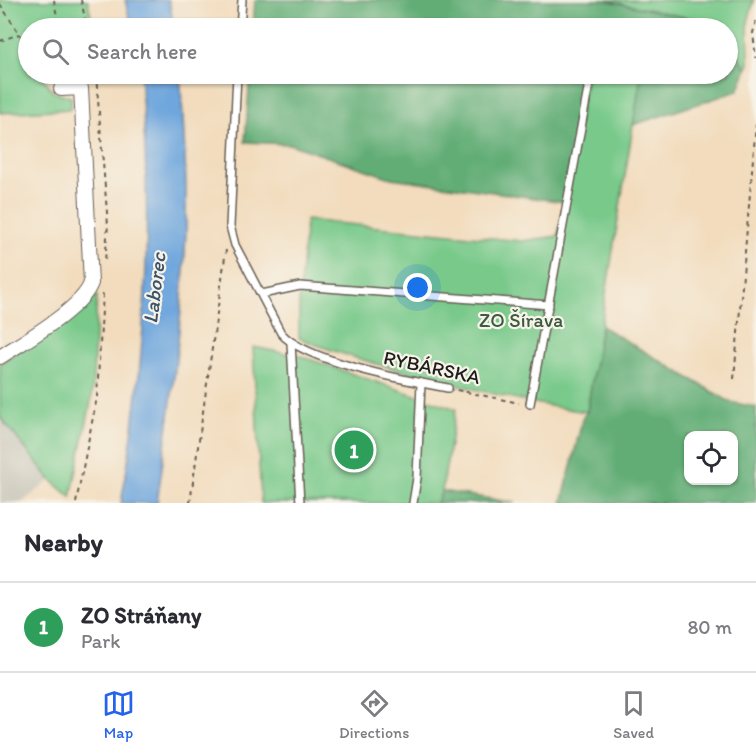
<!DOCTYPE html>
<html lang="en">
<head>
<meta charset="utf-8">
<style>
  body { margin:0; font-family:Itim,sans-serif; background:#f2f2f3; color:#2b2b33 }
  .controls { position:absolute; right:18px; bottom:18px; display:grid; overflow:hidden; border-radius:12px; box-shadow:0 2px 4px #0004 }
  .controls button { width:54px; height:54px; display:grid; place-items:center; padding:0; border:0; border-bottom:2px solid #e1e1e2; background:#fff; color:#2b2b33; font:30px sans-serif }
  .you { position:absolute; left:418px; top:288px; width:21px; height:21px; margin:-15px; border:4px solid #fff; border-radius:50%; background:#1a73e8; box-shadow:0 0 0 9px #1a73e833 }
  .badge { display:grid; place-items:center; width:39px; height:39px; border-radius:50%; background:#2563eb; color:#fff; font-size:20px; font-weight:700 }
  .pin { position:absolute; translate:-50% -50%; border:3px solid #fff; box-shadow:0 2px 6px #0006 }
  .list { margin:0; padding:0; list-style:none }
  h2 { display:flex; justify-content:space-between; align-items:center; height:78px; margin:0; padding:0 24px; font-size:26px }
  h2 small { font-size:20px; font-weight:400; color:#7c7c81 }
  .list li { display:grid; grid-template-columns:39px 1fr auto; gap:18px; align-items:center; box-sizing:border-box; height:90px; padding:0 24px; border-top:2px solid #e1e1e2 }
  .list b { display:block; font-size:22px; white-space:nowrap }
  .list p { margin:0; font-size:20px; white-space:nowrap; color:#7c7c81 }
  .list em { font-size:20px; font-style:normal; color:#7c7c81 }
  .icon { flex:none; width:33px; height:33px; fill:none; stroke:currentColor; stroke-width:2; stroke-linecap:round; stroke-linejoin:round }
  .map { position:relative; flex:none; width:756px; height:503px; overflow:hidden }
  .search { position:absolute; background:#fff; box-shadow:0 2px 4px #0004; left:18px; right:18px; top:18px; height:66px; display:flex; align-items:center; gap:15px; box-sizing:border-box; padding:0 21px; border-radius:33px; color:#7c7c81; font-size:22px }
  .sheet { height:168px; background:#fff }
  nav { display:flex; justify-content:space-around; align-items:center; box-sizing:border-box; height:84px; border-top:2px solid #e1e1e2; background:#fff; font-size:16px; color:#7c7c81 }
  nav a { display:grid; justify-items:center; gap:3px }
  nav .on { color:#2563eb }
  .map>svg:first-child { display:block }
  .industrial { fill:#c7c4b8 }
  .green { fill:#78c98a; stroke:#4a7253; stroke-width:1.5 }
  .forest { fill:#62ad76; stroke:#3f6449; stroke-width:1.5; fill-rule:evenodd }
  .water { fill:#6ea6dd; stroke:#45617c; stroke-width:1.5 }
  .lines { fill:none; stroke-linecap:round; stroke-linejoin:round }
  .lane-casing { stroke:#675f54; stroke-width:10 }
  .street-casing { stroke:#675f54; stroke-width:16 }
  .path { stroke:#675f54; stroke-width:2; stroke-dasharray:4.5 4.5; stroke-linecap:butt }
  .lane { stroke:#fff; stroke-width:7 }
  .street { stroke:#fff; stroke-width:14 }
  .labels { text-anchor:middle; dominant-baseline:central; stroke-width:4.5; stroke-linejoin:round; paint-order:stroke }
  .park-label { font-size:20px; fill:#3c5942; stroke:#f7f3e8 }
  .street-label { font-size:20px; fill:#1c1c1c; stroke:#f7f3e8 }
  .water-label { font-size:21px; font-style:italic; fill:#3d5369; stroke:#f7f3e8 }
</style>
</head>
<body>
<div class="map">
<svg width="756" height="503" viewBox="0 0 756 503">
  <rect width="100%" height="100%" fill="#f7f3e8"/>
  <filter id="ink" filterUnits="userSpaceOnUse"><feTurbulence type="fractalNoise" baseFrequency=".0167" numOctaves="2"/><feDisplacementMap in="SourceGraphic" scale="12" xChannelSelector="R" yChannelSelector="G"/><feConvolveMatrix kernelMatrix="1 2 1 2 8 2 1 2 1" color-interpolation-filters="sRGB"/></filter>
  <filter id="wash" filterUnits="userSpaceOnUse"><feTurbulence type="fractalNoise" baseFrequency=".008" numOctaves="4" result="noise"/><feDisplacementMap in="SourceGraphic" scale="24" xChannelSelector="R" yChannelSelector="G"/><feGaussianBlur stdDeviation="1.35" result="paint"/><feColorMatrix in="noise" values="0 0 0 0 0 0 0 0 0 0 0 0 0 0 0 0 0 1.4 0 .05"/><feComposite in="paint" operator="in"/></filter>
  <g filter="url(#wash)">
    <rect width="100%" height="100%" fill="#f2dcbd"/>
    <path class="industrial" d="M 1,417 L 51,480 L 21,503 L 0,503 Z"/>
    <g class="green">
      <path d="M 0,0 L 88,0 L 93,28 L 28,28 L 28,74 L 54,74 L 41,75 L 53,92 L 71,97 L 71,109 L 0,113 Z"/>
      <path d="M 604,0 L 754,0 L 748,22 L 749,64 L 747,69 L 728,41 L 728,28 L 712,28 L 703,21 Z"/>
      <path d="M 587,74 L 641,76 L 587,412 C 535,405 486,392 435,379 C 389,368 343,356 299,338 L 299,299 L 306,220 L 522,241 L 558,236 Z"/>
      <path d="M 97,296 L 92,397 L 71,497 L 51,480 L 0,417 L 0,364 Z"/>
      <path d="M 253,347 L 300,356 L 456,409 L 442,491 L 437,503 L 261,503 Z"/>
    </g>
    <g class="forest">
      <path d="M 255,0 L 604,0 L 703,21 L 712,28 L 253,28 Z"/>
      <path d="M 728,41 L 747,69 L 738,91 L 633,125 L 641,76 L 620,74 L 728,74 Z"/>
      <path d="M 250,74 L 587,74 L 564,202 L 391,178 L 289,144 L 245,142 Z"/>
      <path d="M 601,326 L 730,402 L 756,407 L 756,503 L 562,503 L 583,417 L 587,412 ZM 688,436 L 734,436 L 734,480 L 688,480 Z"/>
      <path d="M 442,491 L 516,503 L 437,503 Z"/>
    </g>
    <g class="water">
      <path d="M 125,0 L 169,0 L 174,28 L 132,28 Z"/>
      <path d="M 140,74 L 180,74 C 184,126 187,177 186,229 C 183,321 170,412 157,503 L 121,503 C 147,361 153,218 140,74 Z"/>
    </g>
  </g>
  <g filter="url(#ink)">
    <g class="lines">
      <g class="lane-casing">
        <g id="lane">
          <path d="M 240,28 L 242,0"/>
          <path d="M 237,74 L 230,226 L 235,245 L 281,333 C 305,362 410,381 448,388"/>
          <path d="M 262,294 L 300,286 L 549,305"/>
          <path d="M 291,343 L 300,503"/>
          <path d="M 530,404 L 589,84"/>
          <path d="M 413,503 L 417,478 L 421,383"/>
        </g>
      </g>
      <g class="street-casing">
        <path id="street" d="M 0,357 C 24,341 82,309 91,283 L 81,88 L 61,89"/>
      </g>
      <g class="path">
        <path d="M 54,0 L 59,28"/>
        <path d="M 81,0 L 87,28"/>
        <path d="M 0,4 L 28,47"/>
        <path d="M 756,21 L 753,33 L 756,58"/>
        <path d="M 0,41 L 19,34"/>
        <path d="M 96,75 L 108,225 L 105,261"/>
        <path d="M 734,379 L 756,124"/>
        <path d="M 457,390 L 519,403"/>
        <path d="M 76,503 L 97,397 L 103,293"/>
        <path d="M 190,503 L 226,250"/>
      </g>
      <use href="#lane" class="lane"/>
      <use href="#street" class="street"/>
    </g>
  </g>
  <g class="labels">
    <g class="park-label">
      <text x="521" y="320">ZO Šírava</text>
    </g>
    <g class="street-label">
      <text transform="translate(432 367) rotate(12)">RYBÁRSKA</text>
    </g>
    <g class="water-label">
      <text transform="translate(154 288) rotate(-83)">Laborec</text>
    </g>
  </g>
</svg>
<div class="controls">
<button><svg class="icon" aria-label="locate" viewBox="0 0 24 24"><circle cx="12" cy="12" r="6"/><path d="M12 2v4M12 18v4M2 12h4M18 12h4"/></svg></button>
</div>
<div class="you"></div>
<div class="pin badge" style="left:354px;top:450px;background:#2e9e5b">1</div>
<div class="search"><svg class="icon" aria-label="search" viewBox="0 0 24 24"><circle cx="10" cy="10" r="6"/><path d="M15 15l6 6"/></svg>Search here</div>
</div>
<section class="sheet">
<h2>Nearby<small></small></h2>
<ul class="list">
<li><span class="badge" style="background:#2e9e5b">1</span><div><b>ZO Stráňany</b><p>Park</p></div><em>80 m</em></li>
</ul>
</section>
<nav>
<a class="on"><svg class="icon" aria-label="map" viewBox="0 0 24 24"><path d="M3 6l6-2 6 2 6-2v14l-6 2-6-2-6 2zM9 4v14M15 6v14"/></svg>Map</a>
<a><svg class="icon" aria-label="directions" viewBox="0 0 24 24"><path d="M12 3l9 9-9 9-9-9zM9 14v-3h6M13 9l2 2-2 2"/></svg>Directions</a>
<a><svg class="icon" aria-label="saved" viewBox="0 0 24 24"><path d="M7 4h10v16l-5-4-5 4z"/></svg>Saved</a>
</nav>
</body>
</html>
